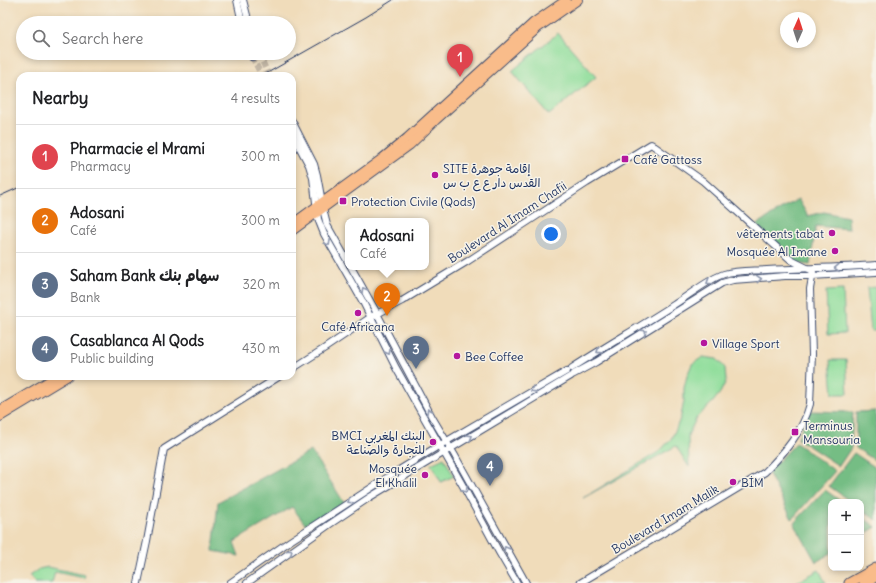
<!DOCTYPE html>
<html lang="en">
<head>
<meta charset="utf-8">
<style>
  body { margin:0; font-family:Delius,"Playpen Sans Arabic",sans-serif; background:#f2f2f2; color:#202124 }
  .controls { position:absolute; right:12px; bottom:12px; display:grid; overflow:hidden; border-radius:8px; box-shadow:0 2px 6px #0003 }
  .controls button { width:36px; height:36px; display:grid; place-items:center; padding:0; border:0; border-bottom:1px solid #e0e0e0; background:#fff; color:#202124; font:20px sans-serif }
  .compass { position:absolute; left:780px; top:12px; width:36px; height:36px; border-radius:50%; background:#fff; box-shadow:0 2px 6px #0003; rotate:3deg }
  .you { position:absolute; left:551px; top:234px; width:14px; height:14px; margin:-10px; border:3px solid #fff; border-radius:50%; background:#1a73e8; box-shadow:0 0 0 6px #1a73e833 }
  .badge { display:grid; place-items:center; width:26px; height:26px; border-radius:50%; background:#b5179e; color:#fff; font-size:13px; font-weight:700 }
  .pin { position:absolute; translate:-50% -33px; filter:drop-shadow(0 1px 2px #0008) }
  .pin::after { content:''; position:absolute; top:21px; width:14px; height:12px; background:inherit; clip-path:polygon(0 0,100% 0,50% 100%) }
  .popup { position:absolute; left:345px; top:218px; width:84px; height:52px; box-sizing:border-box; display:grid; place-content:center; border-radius:8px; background:#fff; filter:drop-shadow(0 1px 3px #0005); font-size:13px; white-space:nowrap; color:#757577 }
  .popup b { font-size:15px; color:#202124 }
  .popup::after { content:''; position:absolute; left:50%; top:100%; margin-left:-8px; border:8px solid transparent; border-top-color:#fff }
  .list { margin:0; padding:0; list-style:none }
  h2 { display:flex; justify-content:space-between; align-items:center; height:52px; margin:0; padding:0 16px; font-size:17px }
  h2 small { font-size:13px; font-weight:400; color:#757577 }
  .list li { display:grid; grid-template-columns:26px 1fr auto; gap:12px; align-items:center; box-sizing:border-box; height:64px; padding:0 16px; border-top:1px solid #e0e0e0 }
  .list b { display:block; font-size:15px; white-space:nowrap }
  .list p { margin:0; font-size:13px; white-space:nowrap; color:#757577 }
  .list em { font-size:13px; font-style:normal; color:#757577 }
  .icon { flex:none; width:22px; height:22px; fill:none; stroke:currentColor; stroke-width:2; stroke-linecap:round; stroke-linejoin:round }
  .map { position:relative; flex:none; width:876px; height:583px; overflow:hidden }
  .search { position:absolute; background:#fff; box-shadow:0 2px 6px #0003; left:16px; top:16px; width:280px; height:44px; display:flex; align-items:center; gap:10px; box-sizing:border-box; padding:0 14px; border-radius:22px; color:#757577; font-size:15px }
  .panel { position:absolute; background:#fff; box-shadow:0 2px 6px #0003; left:16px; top:72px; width:280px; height:308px; border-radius:12px }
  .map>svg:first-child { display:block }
  .green { fill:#91de9c; stroke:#56867d }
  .forest { fill:#74bd84; stroke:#487671 }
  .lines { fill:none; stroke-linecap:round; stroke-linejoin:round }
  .minor-tunnel { stroke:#c5b9a8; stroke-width:6; stroke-dasharray:6 3; stroke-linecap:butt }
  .minor-casing { stroke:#3b496c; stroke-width:8 }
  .major-casing { stroke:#3b496c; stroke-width:10 }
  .highway-casing { stroke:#3b496c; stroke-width:11 }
  .minor { stroke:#fff; stroke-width:6 }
  .major { stroke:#f9bc8a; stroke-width:8 }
  .highway { stroke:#f9bc8a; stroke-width:9 }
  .rail { stroke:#1b2f5e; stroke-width:1 }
  .oneway { stroke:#8d97ae }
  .poi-dot { fill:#b5179e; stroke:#f7f3e8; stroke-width:1.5 }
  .labels { text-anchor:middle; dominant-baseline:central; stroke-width:3; stroke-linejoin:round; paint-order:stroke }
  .poi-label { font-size:12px; fill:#1b2f5e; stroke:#f7f3e8; text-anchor:start }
  .street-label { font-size:12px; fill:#1b2f5e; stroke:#f7f3e8 }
</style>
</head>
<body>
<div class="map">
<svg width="876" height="583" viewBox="0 0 876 583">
  <rect width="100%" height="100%" fill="#f7f3e8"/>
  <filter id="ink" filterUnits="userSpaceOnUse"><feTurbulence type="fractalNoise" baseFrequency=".025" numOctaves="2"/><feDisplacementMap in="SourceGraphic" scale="8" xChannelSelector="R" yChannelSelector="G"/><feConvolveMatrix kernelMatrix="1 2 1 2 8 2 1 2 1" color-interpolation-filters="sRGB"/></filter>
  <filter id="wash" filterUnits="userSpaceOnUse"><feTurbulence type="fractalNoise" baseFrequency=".012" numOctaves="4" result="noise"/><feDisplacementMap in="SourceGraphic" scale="16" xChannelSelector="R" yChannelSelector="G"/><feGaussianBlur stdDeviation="0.9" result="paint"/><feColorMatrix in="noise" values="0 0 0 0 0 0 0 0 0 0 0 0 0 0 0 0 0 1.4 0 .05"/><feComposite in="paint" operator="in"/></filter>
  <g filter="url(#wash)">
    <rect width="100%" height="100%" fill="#f0dcba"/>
    <g class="green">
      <path d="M 558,33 L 596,77 L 549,115 L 512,71 Z"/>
      <path d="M 876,287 L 876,331 L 871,331 L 867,288 Z"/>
      <path d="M 843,290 L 845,333 L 828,334 L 826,291 Z"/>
      <path d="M 703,357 L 717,359 L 725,368 L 726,381 L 720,393 L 712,403 L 697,417 L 688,435 L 689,467 L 676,446 L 583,498 L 660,451 L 671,439 L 676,429 L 681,416 L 684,401 L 684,388 L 687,376 L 692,364 Z"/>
      <path d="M 830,360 L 846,360 L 848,394 L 833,394 Z"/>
      <path d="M 444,458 L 454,476 L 441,482 L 431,464 Z"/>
      <path d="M 48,567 L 85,575 L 84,578 L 55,572 L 52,583 L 35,583 L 29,576 L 39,569 Z"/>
      <path d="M 819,570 L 826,583 L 795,583 Z"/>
    </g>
    <g class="forest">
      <path d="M 798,199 L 808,216 L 824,212 L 848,217 L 849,229 L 816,226 L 810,265 L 795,263 L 756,225 Z"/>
      <path d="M 808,411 L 853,412 L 851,448 L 839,466 L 798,439 Z"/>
      <path d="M 876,411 L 876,461 L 856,448 L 856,412 Z"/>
      <path d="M 796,443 L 835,471 L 792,519 L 768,472 Z"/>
      <path d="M 311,451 L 345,504 L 305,524 L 292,507 L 234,542 L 239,556 L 213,551 L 218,502 Z"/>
      <path d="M 854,453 L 876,468 L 876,520 L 861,509 L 861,502 L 851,502 L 829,486 Z"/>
      <path d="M 825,490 L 842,502 L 831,502 L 831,553 L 816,562 L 794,523 Z"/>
      <path d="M 861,516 L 876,527 L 861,536 Z"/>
    </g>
  </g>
  <g filter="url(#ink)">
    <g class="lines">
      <g class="minor-tunnel">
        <path d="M 259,54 L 269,76"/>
        <path d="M 252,57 L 262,76"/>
      </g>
      <g class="minor-casing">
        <g id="minor">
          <path d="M 237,0 L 242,23"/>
          <path d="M 243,0 L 249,23"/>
          <path d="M 251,53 L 252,57"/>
          <path d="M 258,53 L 259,54"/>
          <path d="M 292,121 L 314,164 L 317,175 L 324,213 L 327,225 L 348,262"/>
          <path d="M 292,133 L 309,165 L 313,178 L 318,219 L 324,234 L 363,302 L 396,368 L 426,421 L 463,486 L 500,554 L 517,583"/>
          <path d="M 351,267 L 374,308 L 432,417 L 454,454 L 526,583"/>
          <path d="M 572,368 C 606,346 641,326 675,304 C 688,296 710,278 724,274 C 737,270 753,271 767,270 C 803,268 840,268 876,265"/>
          <path d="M 292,369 L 325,348 L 371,317 L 402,301 L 468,261 L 587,183 L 651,144 L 703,181 L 791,260 L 811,270 L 813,272 L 810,289 L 812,354 L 810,404 C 803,431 785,452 765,472 L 580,583"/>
          <path d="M 574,374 L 596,362 L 722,283 L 733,280 L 785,276 L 812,276 L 876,272"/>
          <path d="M 138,583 L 147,541 L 164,449 L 280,376"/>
          <path d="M 230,583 L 290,541 L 391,475 L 435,448 L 567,371"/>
          <path d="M 247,583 L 330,524 L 370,497 L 571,376"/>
        </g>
      </g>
      <g class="major-casing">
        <g id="major">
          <path d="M 292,224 L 380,160 L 407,138 L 534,22 L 566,0"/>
          <path d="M 292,231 L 410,145 L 436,120 L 538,28 L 578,0"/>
          <path d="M 0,410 L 57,376"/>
          <path d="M 0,417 L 68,376"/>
        </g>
      </g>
      <g class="highway-casing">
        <g id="highway">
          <path d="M 849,583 L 876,568"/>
          <path d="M 864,583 L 876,577"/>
        </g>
      </g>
      <use href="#minor" class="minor"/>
      <use href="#major" class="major"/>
      <use href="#highway" class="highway"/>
      <g class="rail">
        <path d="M 262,76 L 366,17 L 393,0"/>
        <path d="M 0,196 L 20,187"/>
      </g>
    </g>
    <defs><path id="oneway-chevron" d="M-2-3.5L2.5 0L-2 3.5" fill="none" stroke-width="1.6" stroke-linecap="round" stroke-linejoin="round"/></defs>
    <g class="oneway">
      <use href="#oneway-chevron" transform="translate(328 243) rotate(61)"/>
      <use href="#oneway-chevron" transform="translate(837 268) rotate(179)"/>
      <use href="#oneway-chevron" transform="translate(759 279) rotate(-5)"/>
      <use href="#oneway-chevron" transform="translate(709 282) rotate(148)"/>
      <use href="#oneway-chevron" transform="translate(364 290) rotate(-119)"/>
      <use href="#oneway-chevron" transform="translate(644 332) rotate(-32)"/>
      <use href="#oneway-chevron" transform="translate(599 351) rotate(147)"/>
      <use href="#oneway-chevron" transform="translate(388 352) rotate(63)"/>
      <use href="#oneway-chevron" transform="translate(533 390) rotate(148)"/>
      <use href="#oneway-chevron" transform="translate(429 411) rotate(-117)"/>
      <use href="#oneway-chevron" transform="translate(470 437) rotate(-31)"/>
      <use href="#oneway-chevron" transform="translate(465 490) rotate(61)"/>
      <use href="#oneway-chevron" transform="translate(350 501) rotate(148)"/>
      <use href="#oneway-chevron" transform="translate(506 549) rotate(-120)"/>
      <use href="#oneway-chevron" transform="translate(290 552) rotate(-37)"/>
    </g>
  </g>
  <g class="poi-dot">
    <rect x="621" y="155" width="8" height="8" rx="2"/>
    <circle cx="435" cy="175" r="4"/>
    <rect x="339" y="197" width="8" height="8" rx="2"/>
    <circle cx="832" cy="233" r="4"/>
    <circle cx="835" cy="251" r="4"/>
    <circle cx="358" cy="313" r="4"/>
    <circle cx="704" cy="343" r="4"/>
    <circle cx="457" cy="356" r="4"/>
    <rect x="791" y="428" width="8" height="8" rx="2"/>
    <circle cx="433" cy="442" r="4"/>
    <circle cx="425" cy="475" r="4"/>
    <circle cx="733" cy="482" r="4"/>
  </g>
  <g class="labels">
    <g class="poi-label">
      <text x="633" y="159">Café Gattoss</text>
      <text x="443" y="168">SITE إقامة جوهرة<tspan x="443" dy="14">القدس دار ع ع ب س</tspan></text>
      <text x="351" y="201">Protection Civile (Qods)</text>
      <text x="824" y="233" text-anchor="end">vêtements tabat</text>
      <text x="827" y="251" text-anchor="end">Mosquée Al Imane</text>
      <text x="358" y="326" text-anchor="middle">Café Africana</text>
      <text x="712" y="343">Village Sport</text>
      <text x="465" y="356">Bee Coffee</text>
      <text x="803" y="425">Terminus<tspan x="803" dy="14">Mansouria</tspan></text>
      <text x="425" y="435" text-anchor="end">BMCI البنك المغربي<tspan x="425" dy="14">للتجارة والصناعة</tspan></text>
      <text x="417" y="468" text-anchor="end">Mosquée<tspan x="417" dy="14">El Khalil</tspan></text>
      <text x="741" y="482">BİM</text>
    </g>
    <g class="street-label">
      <text transform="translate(507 222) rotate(-33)">Boulevard Al Imam Chafii</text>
      <text transform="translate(665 519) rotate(-31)">Boulevard Imam Malik</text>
    </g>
  </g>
</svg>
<div class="controls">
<button>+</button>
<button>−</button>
</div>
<svg class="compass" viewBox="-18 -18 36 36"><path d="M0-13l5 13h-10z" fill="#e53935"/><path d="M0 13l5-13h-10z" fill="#757577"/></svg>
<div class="you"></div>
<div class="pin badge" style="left:460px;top:77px;background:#e0444e">1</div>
<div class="pin badge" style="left:387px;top:316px;background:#e8710a">2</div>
<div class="popup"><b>Adosani</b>Café</div>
<div class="pin badge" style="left:416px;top:369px;background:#5c6f8a">3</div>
<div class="pin badge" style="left:490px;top:486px;background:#5c6f8a">4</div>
<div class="search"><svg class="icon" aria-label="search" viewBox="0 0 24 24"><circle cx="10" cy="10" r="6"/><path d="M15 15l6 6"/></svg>Search here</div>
<section class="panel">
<h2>Nearby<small>4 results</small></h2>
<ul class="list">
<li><span class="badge" style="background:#e0444e">1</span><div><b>Pharmacie el Mrami</b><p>Pharmacy</p></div><em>300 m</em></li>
<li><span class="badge" style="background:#e8710a">2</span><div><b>Adosani</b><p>Café</p></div><em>300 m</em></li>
<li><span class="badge" style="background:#5c6f8a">3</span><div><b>Saham Bank سهام بنك</b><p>Bank</p></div><em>320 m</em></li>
<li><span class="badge" style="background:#5c6f8a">4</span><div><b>Casablanca Al Qods</b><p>Public building</p></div><em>430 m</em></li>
</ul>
</section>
</div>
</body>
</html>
